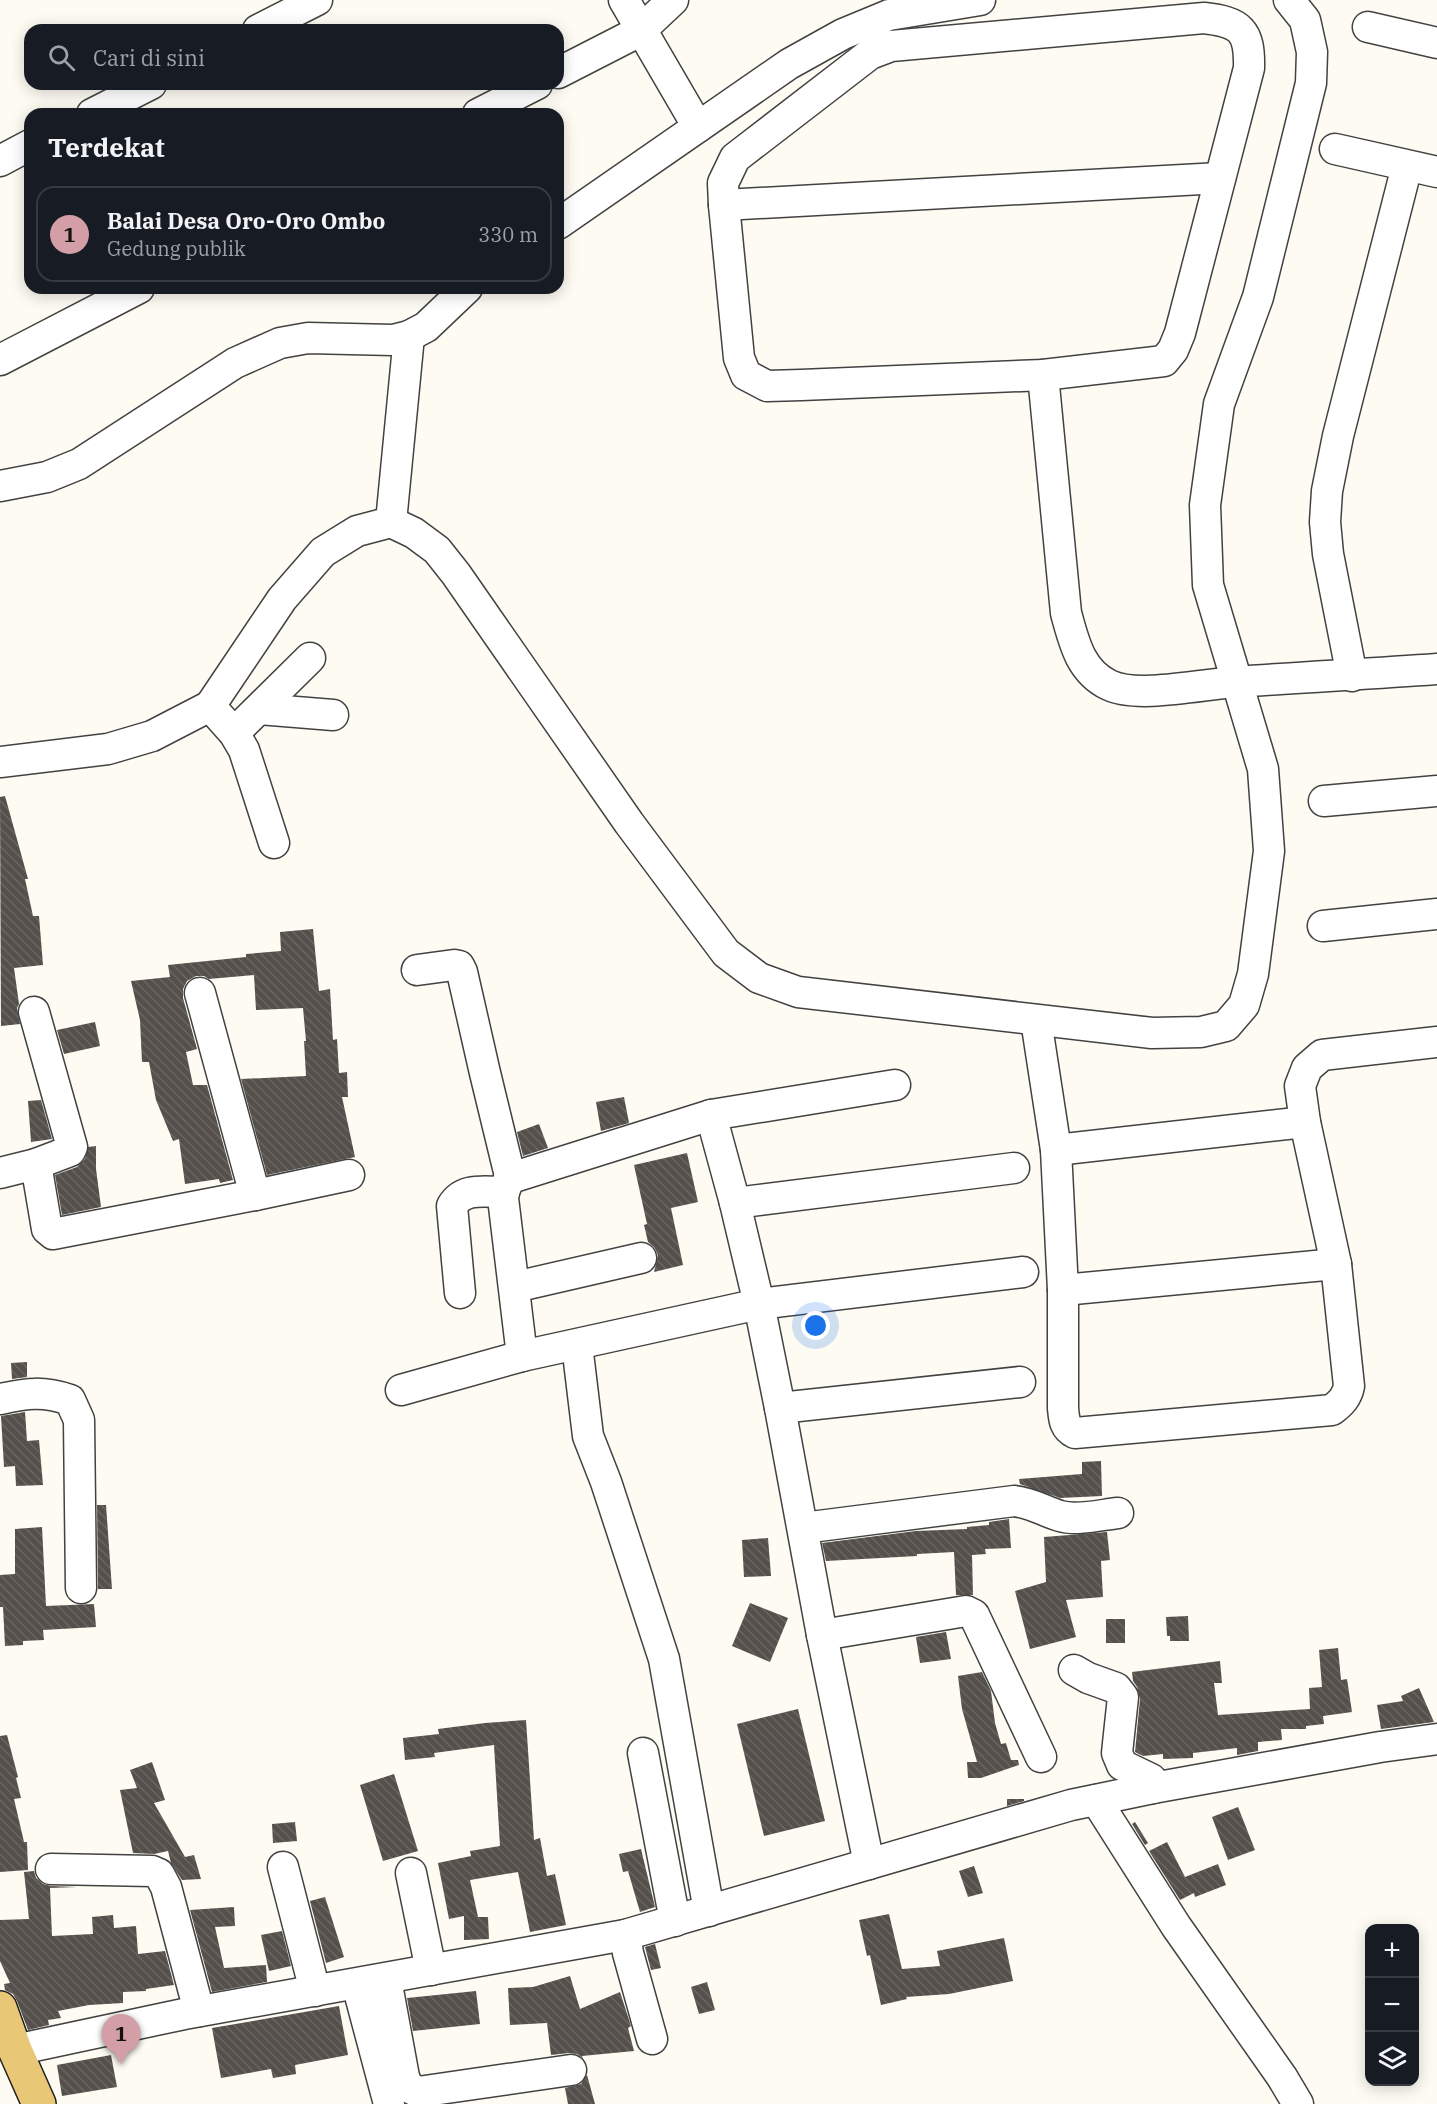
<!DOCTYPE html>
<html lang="id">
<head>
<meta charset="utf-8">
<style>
  body { margin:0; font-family:"IBM Plex Serif",serif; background:#242831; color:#f1f3f6 }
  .controls { position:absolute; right:18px; bottom:18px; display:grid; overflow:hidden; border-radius:12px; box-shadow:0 3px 15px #0003 }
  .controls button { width:54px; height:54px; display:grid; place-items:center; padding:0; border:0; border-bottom:2px solid #363941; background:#171b24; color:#f1f3f6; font:30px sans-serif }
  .you { position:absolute; left:816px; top:1326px; width:21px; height:21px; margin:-15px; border:4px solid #fff; border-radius:50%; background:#1a73e8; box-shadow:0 0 0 9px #1a73e833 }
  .badge { display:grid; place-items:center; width:39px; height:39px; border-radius:50%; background:#d39ea5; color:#111; font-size:20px; font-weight:700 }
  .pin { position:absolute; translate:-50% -50px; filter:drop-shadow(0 2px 3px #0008) }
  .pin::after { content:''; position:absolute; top:32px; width:21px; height:18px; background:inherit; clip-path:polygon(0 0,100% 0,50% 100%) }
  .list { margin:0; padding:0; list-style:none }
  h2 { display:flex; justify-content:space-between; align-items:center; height:78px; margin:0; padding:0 24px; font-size:26px }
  h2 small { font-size:20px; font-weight:400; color:#9ea1a6 }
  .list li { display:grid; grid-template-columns:39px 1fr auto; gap:18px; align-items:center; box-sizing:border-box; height:96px; margin:0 12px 12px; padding:0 12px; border:2px solid #363941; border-radius:18px }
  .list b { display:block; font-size:22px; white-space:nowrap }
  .list p { margin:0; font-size:20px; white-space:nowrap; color:#9ea1a6 }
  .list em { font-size:20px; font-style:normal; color:#9ea1a6 }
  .icon { flex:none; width:33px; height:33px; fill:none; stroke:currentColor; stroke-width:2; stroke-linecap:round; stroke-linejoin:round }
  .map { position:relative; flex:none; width:1437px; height:2104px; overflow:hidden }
  .search { position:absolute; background:#171b24; box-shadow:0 3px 15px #0003; left:24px; top:24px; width:540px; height:66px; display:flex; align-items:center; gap:15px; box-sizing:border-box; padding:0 21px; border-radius:18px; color:#9ea1a6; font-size:22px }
  .panel { position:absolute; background:#171b24; box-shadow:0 3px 15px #0003; left:24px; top:108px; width:540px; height:186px; border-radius:18px }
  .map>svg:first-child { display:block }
  .building { fill:url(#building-back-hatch) }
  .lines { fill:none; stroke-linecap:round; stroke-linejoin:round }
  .minor-casing { stroke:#424242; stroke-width:33 }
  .major-casing { stroke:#202020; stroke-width:36 }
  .minor { stroke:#fff; stroke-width:30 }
  .major { stroke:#e8c877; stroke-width:33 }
</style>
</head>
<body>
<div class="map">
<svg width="1437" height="2104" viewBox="0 0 1437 2104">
  <defs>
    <pattern id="building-back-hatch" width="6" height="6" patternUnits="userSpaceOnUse" patternTransform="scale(1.5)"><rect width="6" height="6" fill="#56504c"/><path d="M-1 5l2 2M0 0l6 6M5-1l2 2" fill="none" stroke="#696561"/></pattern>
  </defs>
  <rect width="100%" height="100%" fill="#fdfbf2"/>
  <g class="building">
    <path d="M 5,796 L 28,879 L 25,879 L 33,916 L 39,916 L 43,965 L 14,968 L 19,1004 L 17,1008 L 20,1024 L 1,1026 L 0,797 Z"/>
    <path d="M 313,929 L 319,991 L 330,989 L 333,1040 L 337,1039 L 339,1073 L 347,1072 L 348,1097 L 342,1097 L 355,1157 L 267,1175 L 241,1079 L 306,1076 L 304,1041 L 306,1041 L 303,1008 L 256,1010 L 254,975 L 209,979 L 204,976 L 196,976 L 187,981 L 183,989 L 183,998 L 197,1049 L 186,1052 L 193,1085 L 207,1085 L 233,1180 L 220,1183 L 219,1179 L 185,1184 L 179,1139 L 173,1141 L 156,1100 L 149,1062 L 142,1062 L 140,1020 L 131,981 L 170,977 L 168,965 L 246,957 L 246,954 L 281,951 L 280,932 Z"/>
    <path d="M 95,1022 L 100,1046 L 64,1054 L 57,1030 Z"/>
    <path d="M 624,1097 L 629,1123 L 601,1131 L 596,1102 Z"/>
    <path d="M 41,1100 L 52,1139 L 31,1142 L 28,1101 Z"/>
    <path d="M 539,1124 L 548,1148 L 523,1156 L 517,1132 Z"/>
    <path d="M 96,1146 L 96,1169 L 101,1207 L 62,1215 L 55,1175 L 77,1167 L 85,1159 L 88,1147 Z"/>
    <path d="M 687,1153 L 698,1202 L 671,1208 L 683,1265 L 654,1272 L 658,1255 L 654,1247 L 648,1242 L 644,1225 L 647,1224 L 634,1165 Z"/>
    <path d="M 27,1362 L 27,1377 L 12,1379 L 11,1363 Z"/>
    <path d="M 25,1412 L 27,1441 L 39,1440 L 43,1485 L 16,1486 L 15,1466 L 4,1467 L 1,1416 Z"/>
    <path d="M 1101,1461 L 1102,1496 L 1060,1498 L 1020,1484 L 1019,1479 L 1082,1474 L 1082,1462 Z"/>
    <path d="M 97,1505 L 106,1505 L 112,1589 L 98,1589 Z"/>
    <path d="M 1009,1519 L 1011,1548 L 985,1549 L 986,1554 L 972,1555 L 973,1595 L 956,1595 L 954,1552 L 917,1554 L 917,1556 L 826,1561 L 822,1543 L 916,1531 L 967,1529 L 967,1527 L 989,1525 L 989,1522 Z"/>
    <path d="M 42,1527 L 46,1606 L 94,1604 L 96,1627 L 43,1630 L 44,1640 L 23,1641 L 23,1645 L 5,1646 L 3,1607 L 0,1607 L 0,1575 L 15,1574 L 15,1529 Z"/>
    <path d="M 1107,1532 L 1110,1560 L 1101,1561 L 1103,1597 L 1066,1600 L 1076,1637 L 1030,1649 L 1015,1591 L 1046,1582 L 1044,1537 Z"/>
    <path d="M 768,1538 L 771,1576 L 744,1577 L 742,1540 Z"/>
    <path d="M 750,1603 L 788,1618 L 770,1662 L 732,1646 Z"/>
    <path d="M 1188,1616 L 1189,1641 L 1170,1641 L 1170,1636 L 1167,1636 L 1166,1617 Z"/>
    <rect x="1106" y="1619" width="19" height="24"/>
    <path d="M 946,1632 L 951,1659 L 920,1663 L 916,1637 Z"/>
    <path d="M 1338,1648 L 1341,1680 L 1347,1679 L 1352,1712 L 1323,1716 L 1324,1724 L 1306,1726 L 1306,1729 L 1281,1729 L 1282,1740 L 1258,1742 L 1258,1751 L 1237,1755 L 1237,1748 L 1193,1753 L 1193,1758 L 1163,1759 L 1163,1754 L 1143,1756 L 1135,1752 L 1140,1699 L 1137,1687 L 1133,1681 L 1132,1672 L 1220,1661 L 1222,1683 L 1214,1683 L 1218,1715 L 1310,1709 L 1309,1688 L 1322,1687 L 1319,1650 Z"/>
    <path d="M 982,1672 L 991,1691 L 995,1723 L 1001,1744 L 1006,1743 L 1011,1760 L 1018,1760 L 1019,1765 L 981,1778 L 968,1778 L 967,1762 L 977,1762 L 962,1709 L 958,1676 Z"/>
    <path d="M 1419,1688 L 1434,1722 L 1381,1729 L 1377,1705 L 1403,1701 L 1401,1696 Z"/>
    <path d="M 798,1709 L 825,1821 L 764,1836 L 737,1724 Z"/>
    <path d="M 526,1720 L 534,1840 L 540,1838 L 547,1876 L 555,1874 L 566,1925 L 530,1932 L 518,1872 L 470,1880 L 478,1917 L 488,1917 L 489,1939 L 464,1940 L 464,1916 L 449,1919 L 438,1863 L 471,1856 L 470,1851 L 500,1846 L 494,1745 L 434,1753 L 435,1757 L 405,1760 L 403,1738 L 439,1734 L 438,1729 L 485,1723 Z"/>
    <path d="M 7,1735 L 18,1777 L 16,1778 L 21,1798 L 14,1799 L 24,1842 L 27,1842 L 28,1870 L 0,1872 L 0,1736 Z"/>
    <path d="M 152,1762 L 165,1800 L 154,1803 L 185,1857 L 194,1855 L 201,1879 L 182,1880 L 171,1863 L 168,1851 L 154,1854 L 133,1853 L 120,1790 L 137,1788 L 130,1770 Z"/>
    <path d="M 394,1774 L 418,1851 L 383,1861 L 360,1785 Z"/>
    <path d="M 1007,1799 L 1024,1799 L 1024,1801 L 1007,1806 Z"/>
    <path d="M 1238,1807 L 1255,1850 L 1228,1860 L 1212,1817 Z"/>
    <path d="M 295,1822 L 297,1841 L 273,1843 L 272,1824 Z"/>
    <path d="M 1135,1822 L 1148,1843 L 1145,1845 L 1132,1824 Z"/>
    <path d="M 1167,1842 L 1185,1877 L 1218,1864 L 1226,1885 L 1195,1897 L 1194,1893 L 1180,1900 L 1149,1851 Z"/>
    <path d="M 641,1849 L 655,1907 L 640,1912 L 628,1871 L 623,1872 L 619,1854 Z"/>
    <path d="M 974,1866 L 983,1893 L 968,1897 L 959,1871 Z"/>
    <path d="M 34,1871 L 36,1878 L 43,1884 L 51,1886 L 77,1887 L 50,1888 L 52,1936 L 93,1934 L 92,1917 L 113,1915 L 114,1928 L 136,1926 L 138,1954 L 165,1951 L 174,1985 L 146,1989 L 146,1991 L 123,1992 L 123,2003 L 89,2005 L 58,2011 L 61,2018 L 48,2020 L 49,2025 L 28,2030 L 17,2001 L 13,1994 L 5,1990 L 4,1984 L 10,1983 L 0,1961 L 0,1920 L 29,1919 L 24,1872 Z"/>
    <path d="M 325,1897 L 344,1957 L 326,1963 L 310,1901 Z"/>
    <path d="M 234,1907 L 235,1926 L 215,1927 L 224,1968 L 266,1965 L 267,1982 L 212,1992 L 190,1910 Z"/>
    <path d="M 889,1914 L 902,1969 L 940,1966 L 937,1951 L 1004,1938 L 1013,1981 L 949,1994 L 906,1997 L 907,1999 L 881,2005 L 870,1955 L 867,1956 L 859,1920 Z"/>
    <path d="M 282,1931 L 291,1966 L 269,1971 L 261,1935 Z"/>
    <path d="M 655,1944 L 661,1968 L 651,1970 L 645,1947 Z"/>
    <path d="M 570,1976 L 580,2009 L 620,1992 L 631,2026 L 628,2028 L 634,2051 L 582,2056 L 583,2058 L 577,2054 L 569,2053 L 551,2055 L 547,2023 L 510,2025 L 508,1988 L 533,1987 Z"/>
    <path d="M 707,1982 L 715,2010 L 699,2014 L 691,1987 Z"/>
    <path d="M 476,1991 L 480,2024 L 413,2031 L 407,1998 Z"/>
    <path d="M 339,2006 L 348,2055 L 295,2065 L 296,2074 L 273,2078 L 271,2069 L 221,2078 L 212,2028 Z"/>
    <path d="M 111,2055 L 117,2087 L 62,2096 L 57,2065 Z"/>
    <path d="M 587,2075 L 595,2104 L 568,2104 L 565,2088 L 581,2084 Z"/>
  </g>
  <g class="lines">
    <g class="minor-casing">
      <g id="minor">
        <path d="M 624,0 L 698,127"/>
        <path d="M 1204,18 C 1240,22 1250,30 1249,68 L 1180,333 L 1173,350 L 1164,361 L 1043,375 L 801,385 L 767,386 L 746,375 L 739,358 L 724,205 L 723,183 L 735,158 L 870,54 L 891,46 Z"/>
        <path d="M 1368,27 L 1437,43"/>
        <path d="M 258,30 L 317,0"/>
        <path d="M 558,73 L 640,31 L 673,0"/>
        <path d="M 92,114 L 151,84"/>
        <path d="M 478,114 L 537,84"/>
        <path d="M 1335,149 L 1437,172"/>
        <path d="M 0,161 L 30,145"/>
        <path d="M 724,205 L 1220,178"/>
        <path d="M 558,224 L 789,64 L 843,34 L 889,15 L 980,0"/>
        <path d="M 0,360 L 139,288"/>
        <path d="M 1043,375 L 1066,613 C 1074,642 1080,671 1109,685 C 1137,699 1204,684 1236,682 C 1303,677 1370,674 1437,669"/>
        <path d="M 0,486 L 47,477 L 79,464 L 235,363 L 280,343 L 308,338 L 393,340 L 409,336 L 426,327 L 467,288"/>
        <path d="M 391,522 L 409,336"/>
        <path d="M 1352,676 L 1328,554 L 1325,522 L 1327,491 L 1338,436 L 1407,166"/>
        <path d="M 210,706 L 234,733 L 244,750 L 274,843"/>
        <path d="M 259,709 L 333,715"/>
        <path d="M 234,733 L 310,658"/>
        <path d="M 0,762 L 108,749 L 152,736 L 210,706 L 282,599 L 323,552 L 357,531 L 391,522 L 414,533 L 437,550 L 456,574 L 629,823 L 726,953 L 759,978 L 798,992 L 1152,1033 L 1201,1032 L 1226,1026 L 1244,1005 L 1253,974 L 1269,851 L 1263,769 L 1208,585 L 1205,505 L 1219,404 L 1258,297 L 1311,83 L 1312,52 L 1305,20 L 1289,0"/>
        <path d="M 1324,801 L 1437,791"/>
        <path d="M 1323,926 L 1437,914"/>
        <path d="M 417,970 L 454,965 L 459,966 L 462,972 L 485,1073 L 510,1176 L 514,1177 L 711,1115"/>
        <path d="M 1036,1020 L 1056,1150 L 1063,1290 L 1063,1408 C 1064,1418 1064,1428 1075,1433 L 1332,1410 C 1341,1403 1347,1397 1349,1386 L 1336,1264 L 1305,1122 L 1300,1086 L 1307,1068 L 1322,1055 L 1437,1042"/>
        <path d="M 1056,1150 L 1305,1122"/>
        <path d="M 36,1164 L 47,1229 L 53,1234 L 255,1195 L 200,993"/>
        <path d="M 0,1173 L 36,1164 L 70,1151 L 72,1147 L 34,1012"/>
        <path d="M 255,1195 L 349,1175"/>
        <path d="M 735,1203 L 1014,1168"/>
        <path d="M 515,1287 L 641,1258"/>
        <path d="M 1063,1290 L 1336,1264"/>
        <path d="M 460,1293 L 452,1206 C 463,1187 484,1192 504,1192"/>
        <path d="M 577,1345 L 588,1436 L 606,1482 L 664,1659 L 709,1911"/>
        <path d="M 522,1356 L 759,1304 L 1023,1272"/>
        <path d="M 401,1390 L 522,1356 L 503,1198 L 504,1192 L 510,1176"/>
        <path d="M 0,1399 C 28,1393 43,1391 70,1400 L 79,1420 L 81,1588"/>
        <path d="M 780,1408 L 1020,1382"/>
        <path d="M 803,1528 L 1014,1501 C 1033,1503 1043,1511 1060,1516 C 1077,1521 1100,1515 1118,1513"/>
        <path d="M 822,1635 L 966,1611 L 974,1615 L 1041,1757"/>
        <path d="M 1074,1670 L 1088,1678 L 1116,1688 L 1123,1697 L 1117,1753 L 1122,1765 L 1151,1779 L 1153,1788"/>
        <path d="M 643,1753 L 675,1921"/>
        <path d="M 1096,1800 L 1176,1926 L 1282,2077 L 1298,2104"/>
        <path d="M 869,1864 L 822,1635 L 780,1408 L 759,1304 L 735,1203 L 711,1115 L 895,1085"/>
        <path d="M 283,1867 L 315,1991"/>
        <path d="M 51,1869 L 152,1871 L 159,1874 L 166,1887 L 199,2011"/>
        <path d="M 411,1873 L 431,1970"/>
        <path d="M 625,1935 L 628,1953 L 652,2039"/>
        <path d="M 386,1979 L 404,2077 L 408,2087 L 418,2092 L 571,2070"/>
        <path d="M 357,1984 L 389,2104"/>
        <path d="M 15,2050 L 184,2014 L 625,1935 L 1071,1805 L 1153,1788 L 1380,1747 L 1437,1739"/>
      </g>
    </g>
    <g class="major-casing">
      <path id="major" d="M 0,2008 L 15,2050 L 39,2104"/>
    </g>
    <use href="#minor" class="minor"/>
    <use href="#major" class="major"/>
  </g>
</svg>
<div class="controls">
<button>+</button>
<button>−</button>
<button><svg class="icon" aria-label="layers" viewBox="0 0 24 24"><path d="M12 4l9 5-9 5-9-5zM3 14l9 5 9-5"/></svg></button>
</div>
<div class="you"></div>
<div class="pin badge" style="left:121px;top:2064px">1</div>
<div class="search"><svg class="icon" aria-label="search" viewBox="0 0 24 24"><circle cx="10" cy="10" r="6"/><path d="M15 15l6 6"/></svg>Cari di sini</div>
<section class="panel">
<h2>Terdekat<small></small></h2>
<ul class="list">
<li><span class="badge">1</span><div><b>Balai Desa Oro-Oro Ombo</b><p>Gedung publik</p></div><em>330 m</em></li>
</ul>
</section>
</div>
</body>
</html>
